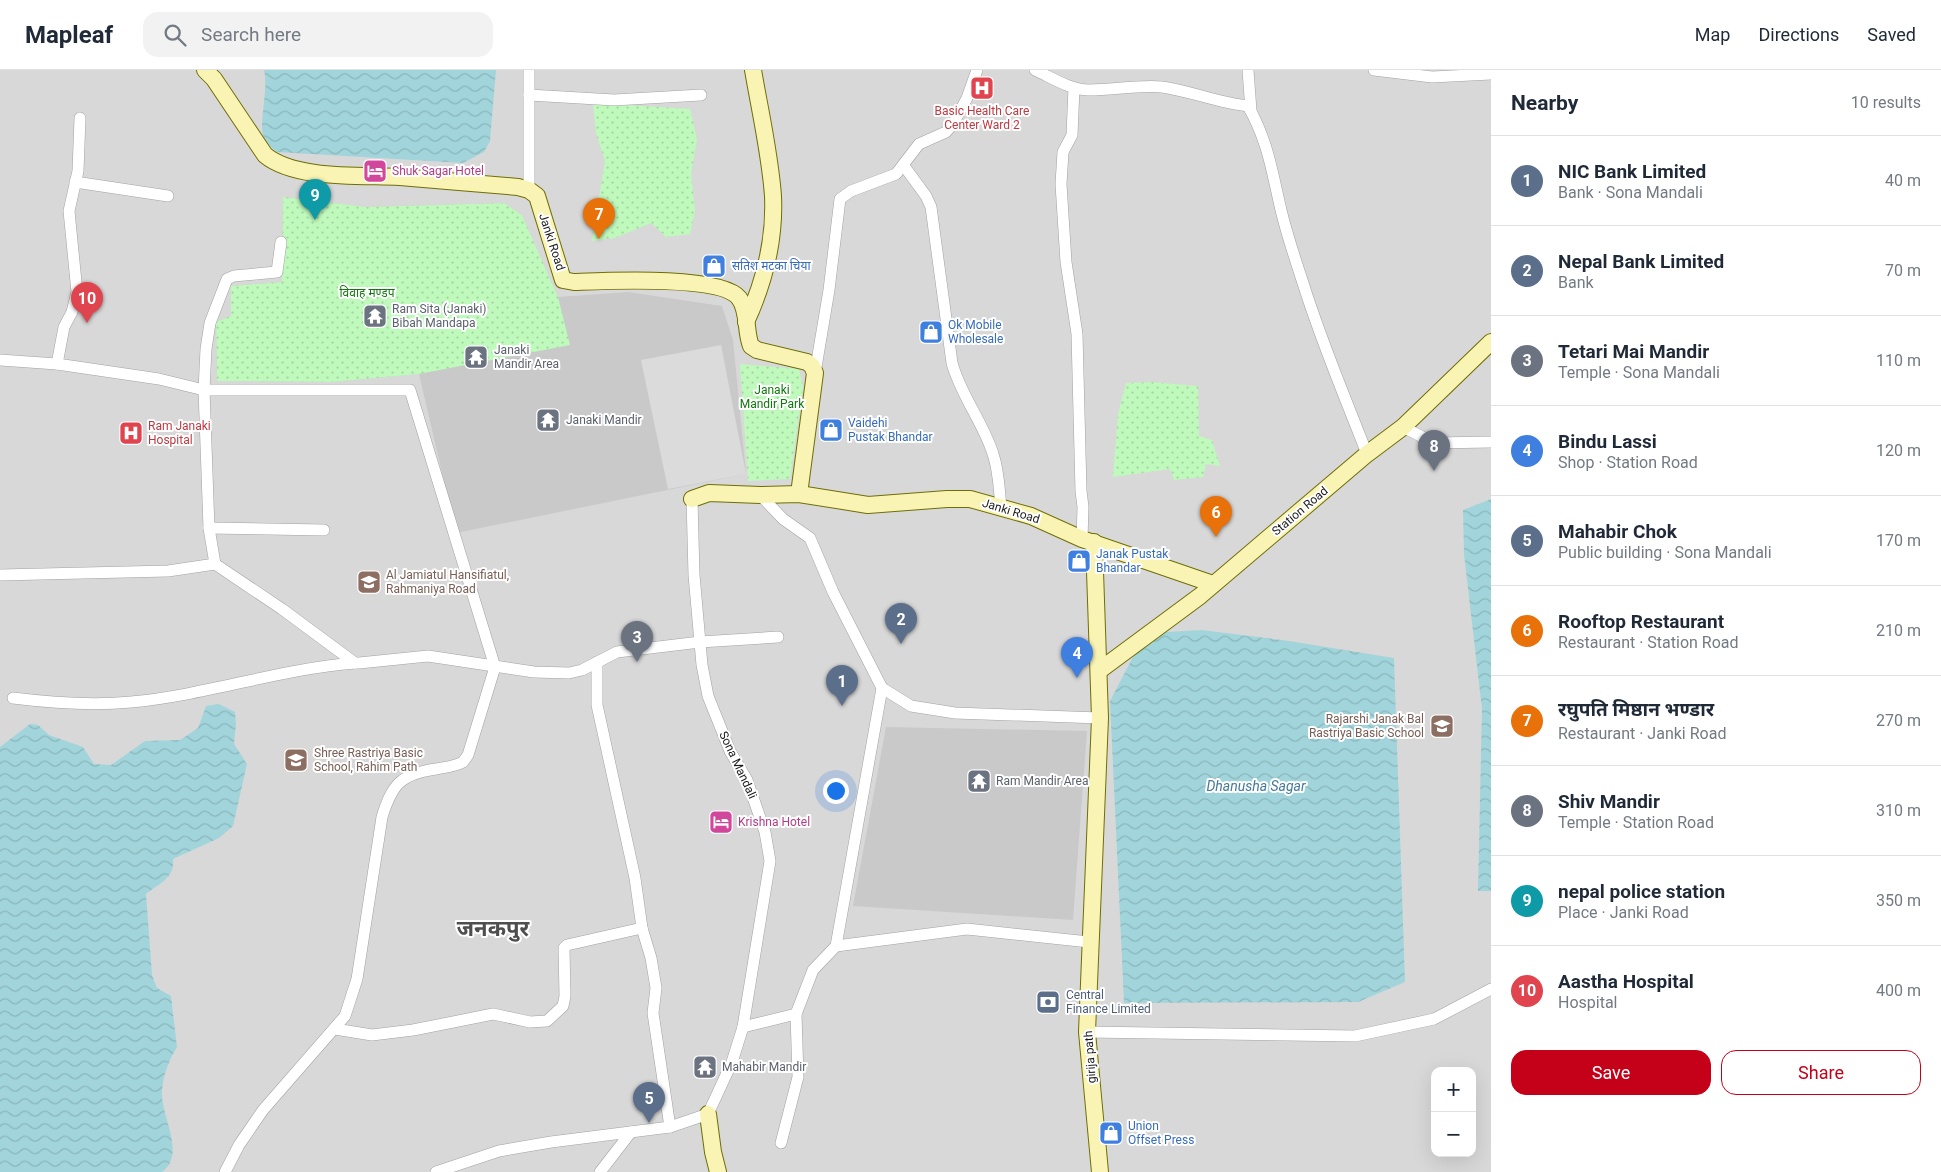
<!DOCTYPE html>
<html lang="en">
<head>
<meta charset="utf-8">
<style>
  body { margin:0; font-family:Roboto,"Noto Sans Devanagari",sans-serif; background:#f2f2f3; color:#1f2937 }
  .controls { position:absolute; right:15px; bottom:15px; display:grid; overflow:hidden; border-radius:10px; box-shadow:0 5px 20px #0002 }
  .controls button { width:45px; height:45px; display:grid; place-items:center; padding:0; border:0; border-bottom:1px solid #e0e1e3; background:#fff; color:#1f2937; font:25px sans-serif }
  .you { position:absolute; left:835px; top:720px; width:18px; height:18px; margin:-12px; border:4px solid #fff; border-radius:50%; background:#1a73e8; box-shadow:0 0 0 8px #1a73e833 }
  .badge { display:grid; place-items:center; width:32px; height:32px; border-radius:50%; background:#c50119; color:#fff; font-size:16px; font-weight:700 }
  .pin { position:absolute; translate:-50% -41px; filter:drop-shadow(0 1px 2px #0008) }
  .pin::after { content:''; position:absolute; top:26px; width:18px; height:15px; background:inherit; clip-path:polygon(0 0,100% 0,50% 100%) }
  .list { margin:0; padding:0; list-style:none }
  h2 { display:flex; justify-content:space-between; align-items:center; height:65px; margin:0; padding:0 20px; font-size:21px }
  h2 small { font-size:16px; font-weight:400; color:#747a83 }
  .list li { display:grid; grid-template-columns:32px 1fr auto; gap:15px; align-items:center; box-sizing:border-box; height:90px; padding:0 20px; border-top:1px solid #e0e1e3 }
  .list b { display:block; font-size:19px; white-space:nowrap }
  .list p { margin:0; font-size:16px; white-space:nowrap; color:#747a83 }
  .list em { font-size:16px; font-style:normal; color:#747a83 }
  .actions { display:flex; gap:10px; padding:15px 20px }
  .actions a { flex:1; padding:11px 0; border:1px solid #c50119; border-radius:15px; text-align:center; font-size:18px; color:#c50119 }
  .actions .main { background:#c50119; color:#fff }
  .icon { flex:none; width:28px; height:28px; fill:none; stroke:currentColor; stroke-width:2; stroke-linecap:round; stroke-linejoin:round }
  .map { position:relative; flex:none; width:1491px; height:1102px; overflow:hidden }
  header { display:flex; align-items:center; gap:30px; box-sizing:border-box; height:70px; padding:0 25px; background:#fff; border-bottom:1px solid #e0e1e3 }
  header strong { font-size:24px }
  nav { display:flex; gap:28px; margin-inline-start:auto; font-size:18px }
  .search { width:350px; height:45px; background:#f2f2f3; display:flex; align-items:center; gap:12px; box-sizing:border-box; padding:0 18px; border-radius:15px; color:#747a83; font-size:19px }
  main { display:flex }
  aside { flex:1; background:#fff }
  .map>svg:first-child { display:block }
  .residential { fill:#d9d8d8; fill-rule:evenodd }
  .religious { fill:#c9c9c9 }
  .park { fill:url(#park-dots) }
  .parking { fill:#dbdbdb }
  .water { fill:url(#water-waves) }
  .lines { fill:none; stroke-linecap:round; stroke-linejoin:round }
  .street-casing { stroke:#a2a2a2; stroke-width:12 }
  .secondary-casing { stroke:#6f6e05; stroke-width:18 }
  .street { stroke:#fff; stroke-width:11 }
  .secondary { stroke:#f9f4b3; stroke-width:16 }
  .labels { text-anchor:middle; dominant-baseline:central; stroke-width:4; stroke-linejoin:round; paint-order:stroke }
  .health-label { font-size:12px; fill:#be3a42; stroke:#fff }
  .hotel-label { font-size:12px; fill:#b23c85; stroke:#fff; text-anchor:start }
  .street-label { font-size:12px; fill:#1b1b1b; stroke:#fff }
  .shop-label { font-size:12px; fill:#366cbe; stroke:#fff; text-anchor:start }
  .park-label { font-size:12px; fill:#10770c; stroke:#fff }
  .worship-label { font-size:12px; fill:#5b616d; stroke:#fff; text-anchor:start }
  .education-label { font-size:12px; fill:#785e54; stroke:#fff; text-anchor:start }
  .service-label { font-size:12px; fill:#4e5e75; stroke:#fff; text-anchor:start }
  .water-label { font-size:14px; font-style:italic; fill:#43799a; stroke:#fff }
  .town-label { font-size:22px; font-weight:bold; fill:#4e4e4e; stroke:#fff }
</style>
</head>
<body>
<header>
<strong>Mapleaf</strong>
<div class="search"><svg class="icon" aria-label="search" viewBox="0 0 24 24"><circle cx="10" cy="10" r="6"/><path d="M15 15l6 6"/></svg>Search here</div>
<nav><a>Map</a><a>Directions</a><a>Saved</a></nav>
</header>
<main>
<div class="map">
<svg width="1491" height="1102" viewBox="0 0 1491 1102">
  <defs>
    <pattern id="park-dots" width="8" height="8" patternUnits="userSpaceOnUse" patternTransform="scale(1.25)"><rect width="8" height="8" fill="#bff9bc"/><path d="M2 2h.1M6 6h.1" fill="none" stroke="#a4d5a1" stroke-width="1.8" stroke-linecap="round"/></pattern>
    <pattern id="water-waves" width="16" height="10" patternUnits="userSpaceOnUse" patternTransform="scale(1.25)"><rect width="16" height="10" fill="#a1d5db"/><path d="M0 5q4-4 8 0t8 0" fill="none" stroke="#8ab6bb"/></pattern>
  </defs>
  <rect width="100%" height="100%" fill="#ede7e1"/>
  <path class="residential" d="M 0,0 L 1491,0 L 1491,1102 L 0,1102 ZM 1435,1001 L 1472,1001 L 1472,1083 L 1435,1083 Z"/>
  <g class="religious">
    <path d="M 283,127 L 367,137 L 504,133 L 522,145 L 558,227 L 628,222 L 722,236 L 733,270 L 746,404 L 456,463 L 419,304 L 332,312 L 217,311 L 216,252 L 231,246 L 231,216 L 282,212 Z"/>
    <path d="M 886,657 L 1087,661 L 1073,850 L 853,836 Z"/>
  </g>
  <g class="park">
    <path d="M 593,33 L 690,39 L 697,69 L 691,104 L 695,141 L 690,164 L 666,167 L 651,153 L 615,168 L 592,171 L 605,91 L 596,63 Z"/>
    <path d="M 283,127 L 367,137 L 504,133 L 522,145 L 558,227 L 570,275 L 419,304 L 332,312 L 217,311 L 216,252 L 231,246 L 231,216 L 282,212 Z"/>
    <path d="M 740,294 L 799,299 L 803,317 L 790,409 L 748,411 Z"/>
    <path d="M 1152,312 L 1198,316 L 1199,366 L 1212,370 L 1220,396 L 1206,394 L 1203,407 L 1174,410 L 1170,399 L 1113,407 L 1118,344 L 1126,313 Z"/>
  </g>
  <path class="parking" d="M 721,275 L 746,404 L 668,419 L 641,290 Z"/>
  <g class="water">
    <path d="M 264,0 L 496,0 L 490,71 L 484,82 L 463,93 L 277,82 C 272,78 267,74 264,68 C 258,55 269,19 264,0 Z"/>
    <path d="M 1491,429 L 1491,821 L 1478,821 L 1482,639 L 1464,484 L 1463,440 Z"/>
    <path d="M 1202,560 L 1289,571 L 1394,588 L 1405,912 L 1358,932 L 1124,933 L 1110,631 L 1135,583 L 1166,562 Z"/>
    <path d="M 219,634 L 235,642 L 236,654 L 234,674 L 247,694 L 233,756 L 219,768 L 173,789 C 175,808 160,813 146,824 L 152,905 L 157,918 L 171,926 L 177,977 C 169,990 163,1005 162,1021 C 160,1045 187,1084 162,1102 L 0,1102 L 0,677 L 30,654 L 38,655 L 49,665 L 83,677 L 94,694 L 111,695 L 145,671 L 180,670 L 198,658 L 206,636 Z"/>
  </g>
  <g class="lines">
    <g class="street-casing">
      <g id="street">
        <path d="M 529,0 L 529,120"/>
        <path d="M 1035,0 C 1051,7 1070,20 1089,20 C 1113,20 1137,15 1162,17 C 1191,21 1218,33 1248,36 C 1268,71 1272,102 1281,140 C 1287,165 1295,189 1303,213 C 1321,271 1345,327 1367,384"/>
        <path d="M 1248,0 L 1251,41"/>
        <path d="M 1374,0 L 1432,7 L 1491,4"/>
        <path d="M 1074,18 L 1072,65 L 1063,82 L 1061,114 L 1066,192 L 1077,264 L 1081,421 L 1083,437 L 1082,469"/>
        <path d="M 529,25 L 614,30 L 701,25"/>
        <path d="M 904,96 L 926,126 L 931,137 L 952,293 C 961,326 983,352 993,384 C 999,401 999,419 1001,437"/>
        <path d="M 75,112 L 168,126"/>
        <path d="M 0,290 L 57,294 L 159,309 L 204,320 L 410,320 L 495,597 L 468,685 L 463,692 C 454,697 445,697 436,699 C 400,704 392,715 382,747 L 357,909 L 345,946 L 263,1040 L 239,1075 L 225,1102"/>
        <path d="M 57,294 L 64,257 L 72,242 L 77,222 L 69,141 L 78,101 L 80,48"/>
        <path d="M 815,303 L 829,220 L 840,129 L 851,121 L 896,104 L 919,74 L 946,62 L 953,54 L 967,28 L 977,0"/>
        <path d="M 1403,357 L 1434,373 L 1491,372"/>
        <path d="M 760,425 L 783,449 L 810,468 L 833,522 L 882,618 L 911,636 L 955,643 L 1100,648"/>
        <path d="M 209,458 L 324,460"/>
        <path d="M 215,494 L 209,458 L 204,320 L 206,279 L 210,253 L 227,209 L 234,206 L 277,202 L 281,172"/>
        <path d="M 0,505 L 168,501 L 215,494 L 282,539 L 355,593 L 359,593 L 428,586 L 534,602 L 569,603 L 582,600 L 617,582 L 700,572 L 778,567"/>
        <path d="M 597,592 L 597,635 L 635,808 L 642,858 L 651,888 L 656,918 L 653,943 L 670,1057"/>
        <path d="M 13,628 C 53,633 91,636 131,632 C 207,625 279,599 355,593"/>
        <path d="M 836,876 L 967,859 L 1089,872"/>
        <path d="M 743,957 L 796,944"/>
        <path d="M 335,959 L 372,965 L 413,960 L 493,944 L 530,952 L 547,951 L 563,936 L 565,926 L 564,878 L 567,875 L 642,858"/>
        <path d="M 1087,962 L 1355,966 L 1434,949 L 1491,919"/>
        <path d="M 781,1073 L 798,1007 L 796,944 L 813,900 L 836,876 L 882,618"/>
        <path d="M 436,1102 L 499,1081 L 551,1072 L 670,1057 L 708,1044 L 732,992 L 743,957 L 770,791 L 765,762 L 747,710 L 730,681 L 708,626 L 702,595 L 694,505 L 692,429"/>
        <path d="M 600,1102 L 631,1062"/>
      </g>
    </g>
    <g class="secondary-casing">
      <g id="secondary">
        <path d="M 205,0 L 214,9 L 265,85 C 295,110 362,105 400,107 C 439,110 479,114 518,117 L 529,120 L 537,126 L 563,210 L 574,212 C 604,211 721,205 739,228 C 749,241 745,262 751,276 L 757,280 L 807,292 L 812,296 L 815,303 L 799,424"/>
        <path d="M 746,252 C 764,213 775,169 773,126 C 770,84 760,41 753,0"/>
        <path d="M 692,429 L 709,423 L 760,425 L 799,424 L 868,435 L 947,429 L 970,429 L 1031,446 L 1082,469 L 1213,514"/>
        <path d="M 1094,472 L 1100,648 L 1087,962 L 1100,1102"/>
        <path d="M 1100,600 L 1200,526 L 1367,384 L 1403,357 L 1491,272"/>
        <path d="M 708,1044 L 713,1082 L 718,1102"/>
      </g>
    </g>
    <use href="#street" class="street"/>
    <use href="#secondary" class="secondary"/>
  </g>
  <defs>
    <g id="hospital-square" transform="scale(1.25)"><rect x="-9" y="-9" width="18" height="18" rx="4" fill="#e0444e" stroke="#fff"/><path d="M-5-5h3v3.5h4V-5h3V5h-3V1.5h-4V5h-3Z" fill="#fff"/></g>
    <g id="hotel-square" transform="scale(1.25)"><rect x="-9" y="-9" width="18" height="18" rx="4" fill="#d1479c" stroke="#fff"/><path d="M-6-4.5h1.5V1H6V5H4.5V3h-9V5H-6ZM-4 0a1.8 1.8 0 1 1 3.6 0ZM.5 0V-2.5h3Q6-2.5 6 0Z" fill="#fff"/></g>
    <g id="shop-square" transform="scale(1.25)"><rect x="-9" y="-9" width="18" height="18" rx="4" fill="#3f7fe0" stroke="#fff"/><path d="M-5-2.5h2.3a2.7 3.5 0 0 1 5.4 0H5L5.5 6h-11ZM-1.5-2.5h3a1.5 2.3 0 0 0-3 0Z" fill="#fff"/></g>
    <g id="temple-square" transform="scale(1.25)"><rect x="-9" y="-9" width="18" height="18" rx="4" fill="#6b7280" stroke="#fff"/><path d="M0-6L5-2H3V0L6.5 2.5H4V6H1.5V3h-3V6H-4V2.5H-6.5L-3 0V-2H-5Z" fill="#fff"/></g>
    <g id="school-square" transform="scale(1.25)"><rect x="-9" y="-9" width="18" height="18" rx="4" fill="#8d6e63" stroke="#fff"/><path d="M0-5L7-2L0 1L-7-2ZM-4 1L0 2.5L4 1V4Q0 6-4 4Z" fill="#fff"/></g>
    <g id="bank-square" transform="scale(1.25)"><rect x="-9" y="-9" width="18" height="18" rx="4" fill="#5c6f8a" stroke="#fff"/><path d="M-6-4H6V4H-6ZM0-2.3a2.3 2.3 0 1 0 0 4.6a2.3 2.3 0 1 0 0-4.6Z" fill="#fff"/></g>
  </defs>
  <g fill-rule="evenodd">
    <use href="#hospital-square" x="982" y="18"/>
    <use href="#hotel-square" x="375" y="101"/>
    <use href="#shop-square" x="714" y="196"/>
    <use href="#temple-square" x="375" y="246"/>
    <use href="#shop-square" x="931" y="262"/>
    <use href="#temple-square" x="476" y="287"/>
    <use href="#temple-square" x="548" y="350"/>
    <use href="#shop-square" x="831" y="360"/>
    <use href="#hospital-square" x="131" y="363"/>
    <use href="#shop-square" x="1079" y="491"/>
    <use href="#school-square" x="369" y="512"/>
    <use href="#school-square" x="1442" y="656"/>
    <use href="#school-square" x="296" y="690"/>
    <use href="#temple-square" x="979" y="711"/>
    <use href="#hotel-square" x="721" y="752"/>
    <use href="#bank-square" x="1048" y="932"/>
    <use href="#temple-square" x="705" y="997"/>
    <use href="#shop-square" x="1111" y="1063"/>
  </g>
  <g class="labels">
    <g class="health-label">
      <text x="982" y="41">Basic Health Care<tspan x="982" dy="14">Center Ward 2</tspan></text>
      <text x="148" y="356" text-anchor="start">Ram Janaki<tspan x="148" dy="14">Hospital</tspan></text>
    </g>
    <g class="hotel-label">
      <text x="392" y="101">Shuk Sagar Hotel</text>
      <text x="738" y="752">Krishna Hotel</text>
    </g>
    <g class="street-label">
      <text transform="translate(552 172) rotate(72)">Janki Road</text>
      <text transform="translate(1011 441) rotate(17)">Janki Road</text>
      <text transform="translate(1300 441) rotate(-40)">Station Road</text>
      <text transform="translate(738 695) rotate(65)">Sona Mandali</text>
      <text transform="translate(1090 987) rotate(-94)">girija path</text>
    </g>
    <g class="shop-label">
      <text x="732" y="196">सतिश मटका चिया</text>
      <text x="948" y="255">Ok Mobile<tspan x="948" dy="14">Wholesale</tspan></text>
      <text x="848" y="353">Vaidehi<tspan x="848" dy="14">Pustak Bhandar</tspan></text>
      <text x="1096" y="484">Janak Pustak<tspan x="1096" dy="14">Bhandar</tspan></text>
      <text x="1128" y="1056">Union<tspan x="1128" dy="14">Offset Press</tspan></text>
    </g>
    <g class="park-label">
      <text x="367" y="223">विवाह मण्डप</text>
      <text x="772" y="320">Janaki<tspan x="772" dy="14">Mandir Park</tspan></text>
    </g>
    <g class="worship-label">
      <text x="392" y="239">Ram Sita (Janaki)<tspan x="392" dy="14">Bibah Mandapa</tspan></text>
      <text x="494" y="280">Janaki<tspan x="494" dy="14">Mandir Area</tspan></text>
      <text x="566" y="350">Janaki Mandir</text>
      <text x="996" y="711">Ram Mandir Area</text>
      <text x="722" y="997">Mahabir Mandir</text>
    </g>
    <g class="education-label">
      <text x="386" y="505">Al Jamiatul Hansifiatul,<tspan x="386" dy="14">Rahmaniya Road</tspan></text>
      <text x="1424" y="649" text-anchor="end">Rajarshi Janak Bal<tspan x="1424" dy="14">Rastriya Basic School</tspan></text>
      <text x="314" y="683">Shree Rastriya Basic<tspan x="314" dy="14">School, Rahim Path</tspan></text>
    </g>
    <g class="service-label">
      <text x="1066" y="925">Central<tspan x="1066" dy="14">Finance Limited</tspan></text>
    </g>
    <g class="water-label">
      <text x="1256" y="716">Dhanusha Sagar</text>
    </g>
    <g class="town-label">
      <text x="493" y="858">जनकपुर</text>
    </g>
  </g>
</svg>
<div class="controls">
<button>+</button>
<button>−</button>
</div>
<div class="you"></div>
<div class="pin badge" style="left:842px;top:636px;background:#5c6f8a">1</div>
<div class="pin badge" style="left:901px;top:574px;background:#5c6f8a">2</div>
<div class="pin badge" style="left:637px;top:592px;background:#6b7280">3</div>
<div class="pin badge" style="left:1077px;top:608px;background:#3f7fe0">4</div>
<div class="pin badge" style="left:649px;top:1053px;background:#5c6f8a">5</div>
<div class="pin badge" style="left:1216px;top:467px;background:#e8710a">6</div>
<div class="pin badge" style="left:599px;top:169px;background:#e8710a">7</div>
<div class="pin badge" style="left:1434px;top:401px;background:#6b7280">8</div>
<div class="pin badge" style="left:315px;top:150px;background:#0f9aa8">9</div>
<div class="pin badge" style="left:87px;top:253px;background:#e0444e">10</div>
</div>
<aside>
<h2>Nearby<small>10 results</small></h2>
<ul class="list">
<li><span class="badge" style="background:#5c6f8a">1</span><div><b>NIC Bank Limited</b><p>Bank · Sona Mandali</p></div><em>40 m</em></li>
<li><span class="badge" style="background:#5c6f8a">2</span><div><b>Nepal Bank Limited</b><p>Bank</p></div><em>70 m</em></li>
<li><span class="badge" style="background:#6b7280">3</span><div><b>Tetari Mai Mandir</b><p>Temple · Sona Mandali</p></div><em>110 m</em></li>
<li><span class="badge" style="background:#3f7fe0">4</span><div><b>Bindu Lassi</b><p>Shop · Station Road</p></div><em>120 m</em></li>
<li><span class="badge" style="background:#5c6f8a">5</span><div><b>Mahabir Chok</b><p>Public building · Sona Mandali</p></div><em>170 m</em></li>
<li><span class="badge" style="background:#e8710a">6</span><div><b>Rooftop Restaurant</b><p>Restaurant · Station Road</p></div><em>210 m</em></li>
<li><span class="badge" style="background:#e8710a">7</span><div><b>रघुपति मिष्ठान भण्डार</b><p>Restaurant · Janki Road</p></div><em>270 m</em></li>
<li><span class="badge" style="background:#6b7280">8</span><div><b>Shiv Mandir</b><p>Temple · Station Road</p></div><em>310 m</em></li>
<li><span class="badge" style="background:#0f9aa8">9</span><div><b>nepal police station</b><p>Place · Janki Road</p></div><em>350 m</em></li>
<li><span class="badge" style="background:#e0444e">10</span><div><b>Aastha Hospital</b><p>Hospital</p></div><em>400 m</em></li>
</ul>
<div class="actions"><a class="main">Save</a><a>Share</a></div>
</aside>
</main>
</body>
</html>
